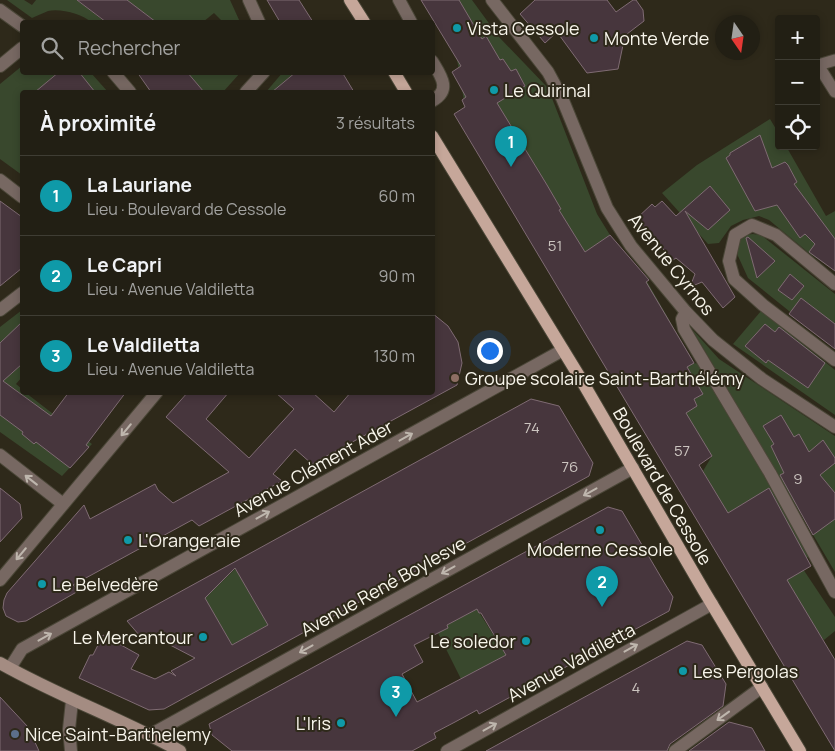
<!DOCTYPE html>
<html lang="fr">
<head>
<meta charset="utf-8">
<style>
  body { margin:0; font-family:Manrope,sans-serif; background:#2a271d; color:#f1f3f6 }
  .controls { position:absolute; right:15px; top:15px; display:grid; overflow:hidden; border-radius:5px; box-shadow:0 2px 8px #0003 }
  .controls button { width:45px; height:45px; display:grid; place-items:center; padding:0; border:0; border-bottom:1px solid #3f3d34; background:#221f14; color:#f1f3f6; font:25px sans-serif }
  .compass { position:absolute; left:715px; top:15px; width:45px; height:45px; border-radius:50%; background:#221f14; box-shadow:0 2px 8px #0003; rotate:167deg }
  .you { position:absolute; left:489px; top:350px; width:18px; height:18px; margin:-12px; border:4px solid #fff; border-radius:50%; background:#1a73e8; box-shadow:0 0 0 8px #1a73e833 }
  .badge { display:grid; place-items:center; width:32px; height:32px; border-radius:50%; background:#bca0f2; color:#fff; font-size:16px; font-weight:700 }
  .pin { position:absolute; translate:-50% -41px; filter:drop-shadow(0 1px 2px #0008) }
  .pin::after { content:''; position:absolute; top:26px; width:18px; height:15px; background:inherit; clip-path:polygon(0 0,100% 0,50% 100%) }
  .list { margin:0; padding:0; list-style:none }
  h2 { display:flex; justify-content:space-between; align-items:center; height:65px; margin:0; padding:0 20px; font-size:21px }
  h2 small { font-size:16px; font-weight:400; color:#a2a2a0 }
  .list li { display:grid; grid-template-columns:32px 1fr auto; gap:15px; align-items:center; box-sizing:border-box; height:80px; padding:0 20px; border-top:1px solid #3f3d34 }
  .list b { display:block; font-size:19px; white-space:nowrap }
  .list p { margin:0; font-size:16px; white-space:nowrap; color:#a2a2a0 }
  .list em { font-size:16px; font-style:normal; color:#a2a2a0 }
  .icon { flex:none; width:28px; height:28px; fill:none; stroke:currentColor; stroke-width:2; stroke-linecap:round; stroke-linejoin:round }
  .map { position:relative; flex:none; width:835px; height:751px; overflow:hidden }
  .search { position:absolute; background:#221f14; box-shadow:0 2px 8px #0003; left:20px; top:20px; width:415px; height:55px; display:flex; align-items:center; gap:12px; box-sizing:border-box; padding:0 18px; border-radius:5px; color:#a2a2a0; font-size:19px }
  .panel { position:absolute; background:#221f14; box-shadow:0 2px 8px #0003; left:20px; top:90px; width:415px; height:305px; border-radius:5px }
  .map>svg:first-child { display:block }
  .green { fill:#39482d }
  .building { fill:#47363d; stroke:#7f6b73; fill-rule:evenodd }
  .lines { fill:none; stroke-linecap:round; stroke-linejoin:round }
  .lane-casing { stroke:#4a4637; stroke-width:13 }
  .street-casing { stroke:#4a4637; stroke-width:14 }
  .secondary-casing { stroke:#4a4637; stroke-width:14 }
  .primary-casing { stroke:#4a4637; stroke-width:14 }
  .lane { stroke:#776862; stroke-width:11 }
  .street { stroke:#776862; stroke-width:12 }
  .secondary { stroke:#a48c82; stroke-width:12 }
  .primary { stroke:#c6a79a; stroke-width:12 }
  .oneway { stroke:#beb6ad }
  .culture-dot { fill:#0f9aa8; stroke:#2e291a; stroke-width:2 }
  .education-dot { fill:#8d6e63; stroke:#2e291a; stroke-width:2 }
  .service-dot { fill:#5c6f8a; stroke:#2e291a; stroke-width:2 }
  .labels { text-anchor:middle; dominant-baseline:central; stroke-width:4; stroke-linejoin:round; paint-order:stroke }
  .number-label { font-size:15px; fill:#ccc5c0 }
  .poi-label { font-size:18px; fill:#f8f5eb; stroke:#2e291a; text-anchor:start }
  .street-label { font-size:18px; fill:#f8f5eb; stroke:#2e291a }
</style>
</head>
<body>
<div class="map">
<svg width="835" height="751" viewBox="0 0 835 751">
  <rect width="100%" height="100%" fill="#2e291a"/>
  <g class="green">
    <path d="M 7,0 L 24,0 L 32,5 L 36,0 L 77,0 L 105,22 L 123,0 L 230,0 L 240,22 L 223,22 L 214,13 L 203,22 L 156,22 L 139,9 L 128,22 L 91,22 C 83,14 60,8 48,11 C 43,13 37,16 32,18 Z"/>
    <path d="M 447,0 L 472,0 L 499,37 L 548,88 L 597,214 L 610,235 L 641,271 L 694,363 L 699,364 L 811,555 L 799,563 L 835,617 L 835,631 L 824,640 L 771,591 L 703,471 L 712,456 L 670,434 L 465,107 Z"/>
    <path d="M 22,66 L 22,72 L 91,73 L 108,92 L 22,92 L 22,175 L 0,159 L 0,84 Z"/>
    <path d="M 283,72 L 297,73 L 320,92 L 266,92 Z"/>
    <path d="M 187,73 L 240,73 L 223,92 L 204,92 Z"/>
    <path d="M 770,119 L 779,134 L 779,146 L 786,146 L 826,216 L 835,211 L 835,271 L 809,253 L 769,220 L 759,216 L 743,220 L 731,226 L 719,243 L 708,244 L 662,193 L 697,165 Z"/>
    <path d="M 753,234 L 761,235 L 835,294 L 835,348 L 748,278 L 738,256 L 737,247 L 738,240 L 744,235 Z"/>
    <path d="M 22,310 L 22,377 L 16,384 L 22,389 L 22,392 L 26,393 L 92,444 L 62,476 L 0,432 L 0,327 Z"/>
    <path d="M 761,311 L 835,370 L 835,415 L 733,344 Z"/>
    <path d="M 692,329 L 719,359 L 835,436 L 835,572 Z"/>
    <path d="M 236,568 L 268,625 L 232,645 L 204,599 Z"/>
    <path d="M 477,609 L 506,655 L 461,679 L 438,633 L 447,625 Z"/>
  </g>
  <g class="building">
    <path d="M 77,0 L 127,0 L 156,22 L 106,22 Z"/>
    <path d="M 267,0 L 299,0 L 313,22 L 280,22 Z"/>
    <path d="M 421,0 L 459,0 L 482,39 L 486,36 L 500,60 L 503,59 L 511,71 L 516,69 L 525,86 L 497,103 L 547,185 L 561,209 L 559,210 L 585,252 L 610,235 L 649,280 L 646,282 L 694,363 L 687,367 L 703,394 L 694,399 L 697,406 L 686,413 L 712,456 L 699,465 L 728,513 L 769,488 L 811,566 L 787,580 L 835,660 L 835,751 L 454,114 L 465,107 L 462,100 L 466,97 L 452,72 L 461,66 Z"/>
    <path d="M 535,0 L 607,0 L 616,12 L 633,0 L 636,0 L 643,10 L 644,21 L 627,34 L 628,41 L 623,45 L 618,69 L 587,73 L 557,32 L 545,43 L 520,14 Z"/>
    <path d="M 59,72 L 79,72 L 95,92 L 35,92 Z"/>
    <path d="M 137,72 L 187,72 L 204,92 L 151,92 Z"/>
    <path d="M 296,72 L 342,72 L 354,92 L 272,92 Z"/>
    <path d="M 760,135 L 772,168 L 785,162 L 788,165 L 797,182 L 794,184 L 835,239 L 835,271 L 809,252 L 815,244 L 805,234 L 800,238 L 777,205 L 755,211 L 726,158 L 730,155 L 730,153 Z"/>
    <path d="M 710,186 L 730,210 L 708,230 L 685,211 L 735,297 L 723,308 L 702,282 L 690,287 L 695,274 L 676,258 L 673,260 L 636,219 L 652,204 L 655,207 L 662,201 L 676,216 Z"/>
    <path d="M 0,201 L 22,217 L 22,268 L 0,286 Z"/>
    <path d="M 748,237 L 775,261 L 757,278 L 746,238 Z"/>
    <path d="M 790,274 L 804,286 L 792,300 L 778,290 Z"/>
    <path d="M 801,298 L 835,324 L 835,349 L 789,314 Z"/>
    <path d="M 432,313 L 448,326 L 458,342 L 462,363 L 457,385 L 312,464 L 295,449 L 273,474 L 282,481 L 199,526 L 192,520 L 73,585 L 80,590 L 26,621 L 18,622 L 6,616 L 3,608 L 4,600 L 7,593 L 84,505 L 90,519 L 155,484 L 158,490 L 173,503 L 229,472 L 166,417 L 188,392 L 229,392 L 206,419 L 249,458 L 294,409 L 275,392 L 312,392 L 334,412 L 351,392 L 432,392 Z"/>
    <path d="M 22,322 L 22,364 L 3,381 L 51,416 L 69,392 L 126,392 L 86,445 L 89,447 L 70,468 L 36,442 L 34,444 L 22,434 L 23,432 L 0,415 L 0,343 Z"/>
    <path d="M 765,324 L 775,332 L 779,327 L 825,363 L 808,388 L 768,360 L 766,363 L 745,346 Z"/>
    <path d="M 531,399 L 559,406 L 593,463 L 589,476 L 164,709 L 149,710 L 79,678 L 90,655 L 93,655 L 103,635 L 139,655 L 131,669 L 155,679 L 169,672 L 176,676 L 171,671 L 195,658 L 151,635 L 146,643 L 127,621 ZM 235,568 L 268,625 L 232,645 L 205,598 Z"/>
    <path d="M 781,415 L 794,437 L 799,434 L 809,452 L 823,440 L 835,458 L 835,463 L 820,475 L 835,493 L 835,519 L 813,535 L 780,475 L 784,473 L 771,446 L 774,444 L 763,426 Z"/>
    <path d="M 0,488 L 20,504 L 22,518 L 0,542 Z"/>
    <path d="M 608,507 L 622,511 L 665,584 L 673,597 L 669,611 L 479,714 L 477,710 L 455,722 L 434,733 L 436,738 L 412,751 L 232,751 L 212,735 L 209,724 ZM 477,609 L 479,613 L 481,613 L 506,655 L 417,702 L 402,674 L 423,662 L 414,645 L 448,628 L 447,625 Z"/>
    <path d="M 687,641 L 702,645 L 726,684 L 723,706 L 670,744 L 667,751 L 486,751 Z"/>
    <path d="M 0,697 L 28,727 L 39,751 L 0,751 Z"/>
    <path d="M 729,722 L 752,728 L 765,751 L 689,751 Z"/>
  </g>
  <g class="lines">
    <g class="lane-casing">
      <path id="lane" d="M 835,60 L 818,65 L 835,92"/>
    </g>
    <g class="street-casing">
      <g id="street">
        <path d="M 249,0 L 259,22"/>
        <path d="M 399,0 L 411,22"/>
        <path d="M 492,0 L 548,72 L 562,98 L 607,208 L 631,246 L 686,312 L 713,340 L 762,379 L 835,427"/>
        <path d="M 0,10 L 22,26"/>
        <path d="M 432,61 C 441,76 452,90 432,101"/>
        <path d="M 0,66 L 22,48"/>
        <path d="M 113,72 L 130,92"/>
        <path d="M 246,92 L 264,72"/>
        <path d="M 0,180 L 22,197"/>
        <path d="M 835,284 L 776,235 L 752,225 L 735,235 L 729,261 L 734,279 L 763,305 L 835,360"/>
        <path d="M 0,310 L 22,293"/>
        <path d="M 686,312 L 682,319 L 684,329 L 770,473 L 835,592"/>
        <path d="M 0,455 L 63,504"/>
        <path d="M 0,580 L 157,392"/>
        <path d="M 10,668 L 22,649 L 563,350"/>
        <path d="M 150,735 L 633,468"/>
        <path d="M 71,751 L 69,729 L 72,701"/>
        <path d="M 447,751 L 712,604"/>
        <path d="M 675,751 L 762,687"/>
      </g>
    </g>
    <g class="secondary-casing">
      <path id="secondary" d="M 0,663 C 58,696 122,719 180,751"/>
    </g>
    <g class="primary-casing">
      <g id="primary">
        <path d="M 350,0 L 364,22"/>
        <path d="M 394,72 L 406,92"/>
        <path d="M 432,136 L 579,376 L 704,591 L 800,751"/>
      </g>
    </g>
    <use href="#lane" class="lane"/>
    <use href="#street" class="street"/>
    <use href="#secondary" class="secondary"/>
    <use href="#primary" class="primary"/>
  </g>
  <defs><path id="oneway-shaft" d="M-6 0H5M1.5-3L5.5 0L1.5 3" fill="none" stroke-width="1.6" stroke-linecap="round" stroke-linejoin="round" transform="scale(1.25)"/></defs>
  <g class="oneway">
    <use href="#oneway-shaft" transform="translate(126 430) rotate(130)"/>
    <use href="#oneway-shaft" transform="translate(406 437) rotate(-29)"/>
    <use href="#oneway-shaft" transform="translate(31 480) rotate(-142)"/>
    <use href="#oneway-shaft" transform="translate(590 492) rotate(151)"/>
    <use href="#oneway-shaft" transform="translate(263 515) rotate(-29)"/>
    <use href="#oneway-shaft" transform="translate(21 554) rotate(130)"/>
    <use href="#oneway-shaft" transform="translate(448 570) rotate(151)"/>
    <use href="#oneway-shaft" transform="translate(45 637) rotate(-29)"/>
    <use href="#oneway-shaft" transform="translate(631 648) rotate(-29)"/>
    <use href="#oneway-shaft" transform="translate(306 649) rotate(151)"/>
    <use href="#oneway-shaft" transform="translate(723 716) rotate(144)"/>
    <use href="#oneway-shaft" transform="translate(490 727) rotate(-29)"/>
  </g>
  <g class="culture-dot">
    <circle cx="457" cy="28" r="5"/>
    <circle cx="594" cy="38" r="5"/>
    <circle cx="494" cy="90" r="5"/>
    <circle cx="600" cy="530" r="5"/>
    <circle cx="128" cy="540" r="5"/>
    <circle cx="42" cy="584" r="5"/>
    <circle cx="203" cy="637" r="5"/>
    <circle cx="526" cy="641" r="5"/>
    <circle cx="683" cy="671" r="5"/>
    <circle cx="341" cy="723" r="5"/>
  </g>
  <circle class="education-dot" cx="455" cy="378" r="5"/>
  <circle class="service-dot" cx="15" cy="734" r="5"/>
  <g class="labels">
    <g class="number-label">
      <text x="555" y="245">51</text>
      <text x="532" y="427">74</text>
      <text x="682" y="450">57</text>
      <text x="570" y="466">76</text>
      <text x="798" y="478">9</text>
      <text x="636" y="687">4</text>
    </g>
    <g class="poi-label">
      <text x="467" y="28">Vista Cessole</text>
      <text x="604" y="38">Monte Verde</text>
      <text x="504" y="90">Le Quirinal</text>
      <text x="465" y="378">Groupe scolaire Saint-Barthélémy</text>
      <text x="138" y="540">L'Orangeraie</text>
      <text x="600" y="549" text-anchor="middle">Moderne Cessole</text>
      <text x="52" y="584">Le Belvedère</text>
      <text x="193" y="637" text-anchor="end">Le Mercantour</text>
      <text x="516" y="641" text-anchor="end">Le soledor</text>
      <text x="693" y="671">Les Pergolas</text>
      <text x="331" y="723" text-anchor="end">L'Iris</text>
      <text x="25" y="734">Nice Saint-Barthelemy</text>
    </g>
    <g class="street-label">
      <text transform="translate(672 264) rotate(51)">Avenue Cyrnos</text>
      <text transform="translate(313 468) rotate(-29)">Avenue Clément Ader</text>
      <text transform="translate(663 486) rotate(60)">Boulevard de Cessole</text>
      <text transform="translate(383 586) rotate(-29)">Avenue René Boylesve</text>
      <text transform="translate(571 662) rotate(-29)">Avenue Valdiletta</text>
    </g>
  </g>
</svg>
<div class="controls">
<button>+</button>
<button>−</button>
<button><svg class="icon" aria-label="locate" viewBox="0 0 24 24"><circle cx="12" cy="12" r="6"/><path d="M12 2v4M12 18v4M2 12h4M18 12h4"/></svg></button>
</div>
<svg class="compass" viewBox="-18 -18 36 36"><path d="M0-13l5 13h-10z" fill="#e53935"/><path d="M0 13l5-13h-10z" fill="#a2a2a0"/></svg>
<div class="you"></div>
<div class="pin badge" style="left:511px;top:167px;background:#0f9aa8">1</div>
<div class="pin badge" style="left:602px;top:607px;background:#0f9aa8">2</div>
<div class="pin badge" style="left:396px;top:717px;background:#0f9aa8">3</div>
<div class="search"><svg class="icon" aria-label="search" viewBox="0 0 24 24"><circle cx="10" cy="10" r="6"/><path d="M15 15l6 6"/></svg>Rechercher</div>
<section class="panel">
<h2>À proximité<small>3 résultats</small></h2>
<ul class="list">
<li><span class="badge" style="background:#0f9aa8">1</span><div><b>La Lauriane</b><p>Lieu · Boulevard de Cessole</p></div><em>60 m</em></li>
<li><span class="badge" style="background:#0f9aa8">2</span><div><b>Le Capri</b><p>Lieu · Avenue Valdiletta</p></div><em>90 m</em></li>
<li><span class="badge" style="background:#0f9aa8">3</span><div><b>Le Valdiletta</b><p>Lieu · Avenue Valdiletta</p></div><em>130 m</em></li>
</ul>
</section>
</div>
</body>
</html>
